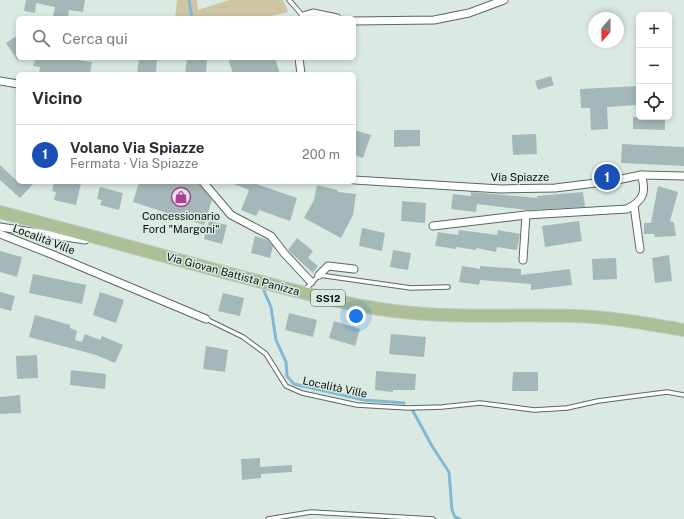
<!DOCTYPE html>
<html lang="it">
<head>
<meta charset="utf-8">
<style>
  body { margin:0; font-family:"Public Sans",sans-serif; background:#f7f7f7; color:#2b2b33 }
  .controls { position:absolute; right:12px; top:12px; display:grid; overflow:hidden; border-radius:6px; box-shadow:0 2px 6px #0003 }
  .controls button { width:36px; height:36px; display:grid; place-items:center; padding:0; border:0; border-bottom:1px solid #e1e1e2; background:#fff; color:#2b2b33; font:20px sans-serif }
  .compass { position:absolute; left:588px; top:12px; width:36px; height:36px; border-radius:50%; background:#fff; box-shadow:0 2px 6px #0003; rotate:200deg }
  .you { position:absolute; left:356px; top:316px; width:14px; height:14px; margin:-10px; border:3px solid #fff; border-radius:50%; background:#1a73e8; box-shadow:0 0 0 6px #1a73e833 }
  .badge { display:grid; place-items:center; width:26px; height:26px; border-radius:50%; background:#0f766e; color:#fff; font-size:13px; font-weight:700 }
  .pin { position:absolute; translate:-50% -50%; border:2px solid #fff; box-shadow:0 1px 4px #0006 }
  .list { margin:0; padding:0; list-style:none }
  h2 { display:flex; justify-content:space-between; align-items:center; height:52px; margin:0; padding:0 16px; font-size:17px }
  h2 small { font-size:13px; font-weight:400; color:#7c7c81 }
  .list li { display:grid; grid-template-columns:26px 1fr auto; gap:12px; align-items:center; box-sizing:border-box; height:60px; padding:0 16px; border-top:1px solid #e1e1e2 }
  .list b { display:block; font-size:15px; white-space:nowrap }
  .list p { margin:0; font-size:13px; white-space:nowrap; color:#7c7c81 }
  .list em { font-size:13px; font-style:normal; color:#7c7c81 }
  .icon { flex:none; width:22px; height:22px; fill:none; stroke:currentColor; stroke-width:2; stroke-linecap:round; stroke-linejoin:round }
  .map { position:relative; flex:none; width:684px; height:519px; overflow:hidden }
  .search { position:absolute; background:#fff; box-shadow:0 2px 6px #0003; left:16px; top:16px; width:340px; height:44px; display:flex; align-items:center; gap:10px; box-sizing:border-box; padding:0 14px; border-radius:6px; color:#7c7c81; font-size:15px }
  .panel { position:absolute; background:#fff; box-shadow:0 2px 6px #0003; left:16px; top:72px; width:340px; height:112px; border-radius:6px }
  .map>svg:first-child { display:block }
  .green { fill:#cec5a2 }
  .lines { fill:none; stroke-linecap:round; stroke-linejoin:round }
  .stream { stroke:#83b8d5; stroke-width:3 }
  .building { fill:#a5b8b9 }
  .lane-casing { stroke:#596860; stroke-width:5.5 }
  .street-casing { stroke:#596860; stroke-width:9 }
  .primary-casing { stroke:#c5c6c5; stroke-width:14 }
  .lane { stroke:#fff; stroke-width:3.5 }
  .street { stroke:#fff; stroke-width:7 }
  .primary { stroke:#adbf97; stroke-width:12 }
  .labels { text-anchor:middle; dominant-baseline:central; stroke-width:3; stroke-linejoin:round; paint-order:stroke }
  .shield { fill:#daeae2; stroke:#4a524e; stroke-width:1 }
  .shield-label { font-size:10px; font-weight:bold; fill:#0c110f }
  .street-label { font-size:11px; fill:#0c110f; stroke:#daeae2 }
  .poi-label { font-size:11px; fill:#0c110f; stroke:#daeae2 }
</style>
</head>
<body>
<div class="map">
<svg width="684" height="519" viewBox="0 0 684 519">
  <rect width="100%" height="100%" fill="#daeae2"/>
  <path class="green" d="M 177,0 L 197,0 L 198,10 L 229,0 L 283,0 L 288,12 L 263,18 L 175,18 Z"/>
  <g class="lines">
    <g class="stream">
      <path d="M 189,0 L 192,18"/>
      <path d="M 216,58 L 216,59"/>
      <path d="M 264,291 L 271,307 L 276,340 L 286,362 L 287,376 L 294,384 L 364,400 L 404,403"/>
      <path d="M 413,411 L 432,446 L 449,472 L 452,510 L 455,517 L 460,519"/>
    </g>
  </g>
  <g class="building">
    <path d="M 26,0 L 85,0 L 83,12 L 69,10 L 68,18 L 53,16 L 55,7 L 36,3 L 35,13 L 24,11 Z"/>
    <path d="M 18,35 L 18,61 L 6,43 Z"/>
    <path d="M 36,58 L 78,58 L 77,60 L 92,62 L 90,74 L 39,74 L 40,67 L 33,66 Z"/>
    <path d="M 139,58 L 157,58 L 156,74 L 137,74 Z"/>
    <path d="M 187,58 L 207,58 L 206,74 L 185,74 Z"/>
    <path d="M 228,58 L 275,58 L 280,74 L 233,74 Z"/>
    <path d="M 551,76 L 554,85 L 538,90 L 535,81 Z"/>
    <path d="M 639,86 L 639,105 L 607,107 L 608,129 L 591,130 L 590,108 L 581,108 L 580,89 Z"/>
    <path d="M 633,117 L 665,117 L 665,130 L 633,129 Z"/>
    <path d="M 354,130 L 371,135 L 363,158 L 354,155 Z"/>
    <path d="M 394,130 L 420,130 L 420,146 L 394,147 Z"/>
    <path d="M 536,134 L 537,154 L 513,155 L 512,135 Z"/>
    <path d="M 622,144 L 684,147 L 684,166 L 621,163 Z"/>
    <path d="M 0,165 L 18,182 L 35,182 L 20,198 L 0,180 Z"/>
    <path d="M 54,182 L 81,183 L 76,205 L 54,200 L 56,192 L 52,191 Z"/>
    <path d="M 139,182 L 197,182 L 212,200 L 204,225 L 133,202 Z"/>
    <path d="M 229,182 L 250,182 L 297,198 L 290,221 L 259,210 L 256,216 L 241,210 L 249,190 Z"/>
    <path d="M 317,185 L 337,190 L 338,192 L 356,194 L 353,215 L 341,238 L 304,218 L 314,200 Z"/>
    <path d="M 658,186 L 678,192 L 670,221 L 674,223 L 676,236 L 655,237 L 654,234 L 644,234 L 644,223 L 651,223 Z"/>
    <path d="M 100,187 L 123,193 L 119,210 L 100,205 L 102,200 L 97,199 Z"/>
    <path d="M 471,192 L 537,198 L 537,196 L 583,192 L 585,207 L 527,210 L 477,204 L 476,212 L 451,209 L 453,194 L 471,196 Z"/>
    <path d="M 402,201 L 426,203 L 425,223 L 401,221 Z"/>
    <path d="M 209,221 L 227,225 L 222,244 L 204,239 Z"/>
    <path d="M 579,221 L 582,241 L 545,247 L 542,226 Z"/>
    <path d="M 362,228 L 385,233 L 382,251 L 359,246 Z"/>
    <path d="M 459,230 L 497,235 L 498,230 L 520,234 L 517,250 L 497,247 L 496,252 L 476,248 L 476,250 L 456,247 L 456,249 L 435,246 L 438,232 L 458,235 Z"/>
    <path d="M 255,236 L 268,240 L 273,246 L 270,258 L 251,253 Z"/>
    <path d="M 297,238 L 313,251 L 308,258 L 318,266 L 313,273 L 288,250 Z"/>
    <path d="M 393,250 L 411,253 L 408,270 L 390,267 Z"/>
    <path d="M 0,251 L 22,257 L 17,277 L 0,272 Z"/>
    <path d="M 669,255 L 672,281 L 655,283 L 652,258 Z"/>
    <path d="M 616,258 L 617,279 L 593,280 L 592,259 Z"/>
    <path d="M 462,266 L 480,269 L 480,266 L 521,269 L 521,275 L 570,269 L 572,285 L 531,290 L 531,284 L 480,280 L 479,285 L 459,282 Z"/>
    <path d="M 33,274 L 86,285 L 82,304 L 29,293 Z"/>
    <path d="M 0,292 L 15,296 L 11,311 L 0,308 Z"/>
    <path d="M 100,292 L 124,300 L 116,323 L 93,315 Z"/>
    <path d="M 223,293 L 244,298 L 240,316 L 218,311 Z"/>
    <path d="M 289,313 L 317,320 L 313,337 L 285,330 Z"/>
    <path d="M 35,315 L 70,325 L 70,328 L 77,331 L 75,340 L 82,342 L 85,334 L 100,340 L 102,336 L 123,345 L 115,363 L 96,355 L 29,337 Z"/>
    <path d="M 334,321 L 360,329 L 355,346 L 329,338 Z"/>
    <path d="M 391,334 L 426,337 L 424,357 L 389,354 Z"/>
    <path d="M 206,346 L 228,350 L 225,372 L 203,369 Z"/>
    <path d="M 37,355 L 38,378 L 17,379 L 16,356 Z"/>
    <path d="M 71,370 L 106,374 L 105,389 L 70,385 Z"/>
    <path d="M 376,371 L 416,374 L 415,390 L 393,390 L 393,392 L 375,390 Z"/>
    <path d="M 513,372 L 538,372 L 538,391 L 512,391 Z"/>
    <path d="M 20,395 L 21,413 L 0,414 L 0,397 Z"/>
    <path d="M 260,458 L 260,467 L 292,465 L 292,472 L 261,474 L 261,478 L 242,480 L 241,459 Z"/>
  </g>
  <g class="lines">
    <g class="lane-casing">
      <g id="lane">
        <path d="M 289,0 L 303,16"/>
        <path d="M 304,291 L 319,275 L 411,288 L 448,287"/>
        <path d="M 206,319 L 243,337 L 266,354 L 286,386 L 302,393 L 357,405 L 408,408 L 442,407 L 480,403 L 534,410 L 567,408 L 598,401 L 667,392 L 684,395"/>
        <path d="M 268,519 L 311,512 L 433,519"/>
      </g>
    </g>
    <g class="street-casing">
      <g id="street">
        <path d="M 303,18 L 303,16 L 313,13 L 337,18"/>
        <path d="M 354,21 L 434,20 L 469,13 L 504,0"/>
        <path d="M 299,58 L 301,74"/>
        <path d="M 0,81 L 18,84"/>
        <path d="M 354,180 L 501,189 L 555,188 L 612,181 L 641,175 L 684,176"/>
        <path d="M 203,182 L 231,215 L 271,236 L 284,253 L 311,282"/>
        <path d="M 634,206 L 640,249"/>
        <path d="M 433,226 L 526,215 L 627,209 C 643,201 647,192 641,175"/>
        <path d="M 0,227 L 85,240"/>
        <path d="M 0,234 L 51,254 L 206,319"/>
        <path d="M 523,260 L 526,215"/>
        <path d="M 319,275 L 328,266 L 354,269"/>
      </g>
    </g>
    <g class="primary-casing">
      <path id="primary" d="M 0,212 C 76,232 151,252 227,273 C 282,287 338,304 394,311 C 455,319 515,314 576,316 C 613,317 648,324 684,330"/>
    </g>
    <use href="#lane" class="lane"/>
    <use href="#street" class="street"/>
    <use href="#primary" class="primary"/>
  </g>
  <defs>
    <g id="shop-ring" transform="scale(1)"><circle r="9.5" fill="#daeae2" stroke="#b03e99" stroke-width="1.5"/><path d="M-5-2.5h2.3a2.7 3.5 0 0 1 5.4 0H5L5.5 6h-11ZM-1.5-2.5h3a1.5 2.3 0 0 0-3 0Z" fill="#b03e99"/></g>
  </defs>
  <g fill-rule="evenodd">
    <use href="#shop-ring" x="181" y="197"/>
  </g>
  <g class="labels">
    <rect class="shield" x="311" y="290" width="34" height="16" rx="3"/>
    <g class="shield-label">
      <text x="328" y="298">SS12</text>
    </g>
    <g class="street-label">
      <text x="520" y="177">Via Spiazze</text>
      <text transform="translate(44 239) rotate(21)">Località Ville</text>
      <text transform="translate(233 274) rotate(15)">Via Giovan Battista Panizza</text>
      <text transform="translate(335 387) rotate(12)">Località Ville</text>
    </g>
    <g class="poi-label">
      <text x="181" y="216">Concessionario<tspan x="181" dy="13">Ford "Margoni"</tspan></text>
    </g>
  </g>
</svg>
<div class="controls">
<button>+</button>
<button>−</button>
<button><svg class="icon" aria-label="locate" viewBox="0 0 24 24"><circle cx="12" cy="12" r="6"/><path d="M12 2v4M12 18v4M2 12h4M18 12h4"/></svg></button>
</div>
<svg class="compass" viewBox="-18 -18 36 36"><path d="M0-13l5 13h-10z" fill="#e53935"/><path d="M0 13l5-13h-10z" fill="#7c7c81"/></svg>
<div class="you"></div>
<div class="pin badge" style="left:607px;top:177px;background:#1a4fb4">1</div>
<div class="search"><svg class="icon" aria-label="search" viewBox="0 0 24 24"><circle cx="10" cy="10" r="6"/><path d="M15 15l6 6"/></svg>Cerca qui</div>
<section class="panel">
<h2>Vicino<small></small></h2>
<ul class="list">
<li><span class="badge" style="background:#1a4fb4">1</span><div><b>Volano Via Spiazze</b><p>Fermata · Via Spiazze</p></div><em>200 m</em></li>
</ul>
</section>
</div>
</body>
</html>
